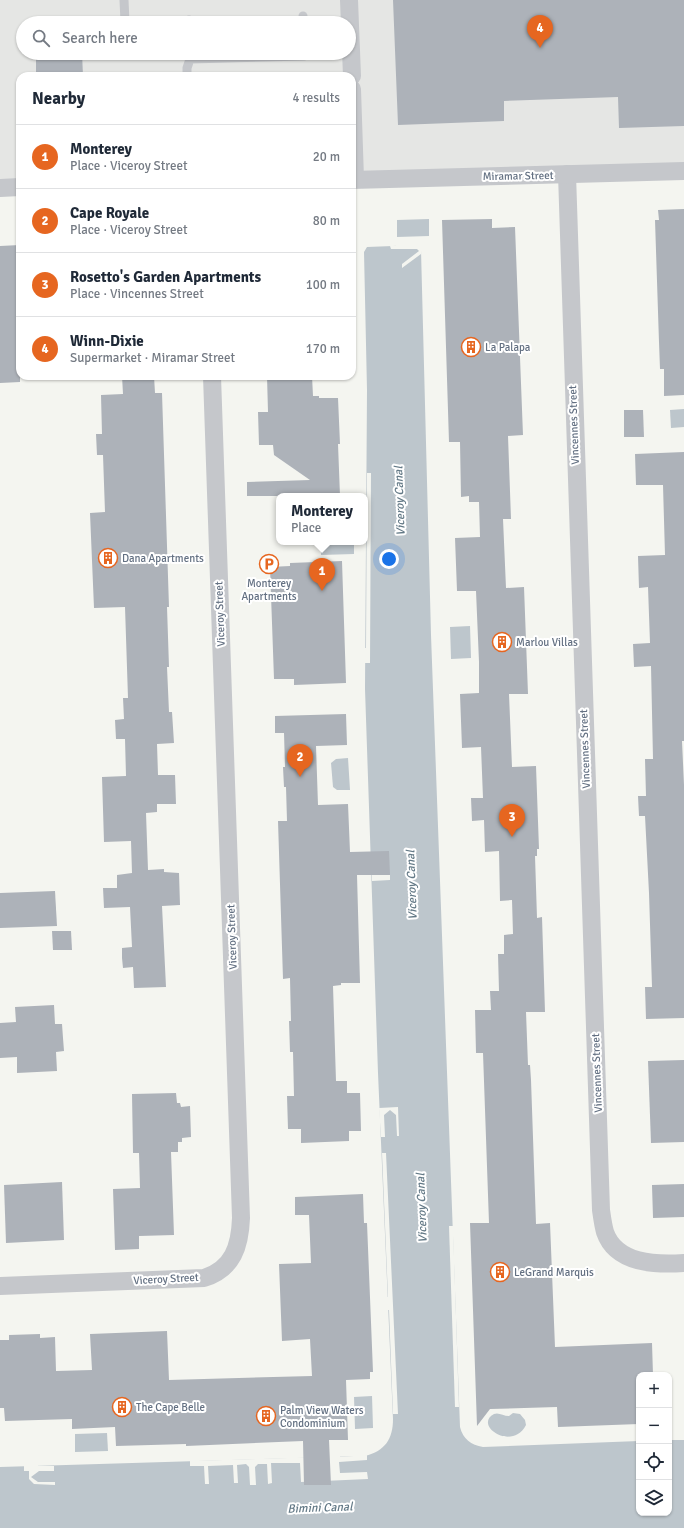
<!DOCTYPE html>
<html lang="en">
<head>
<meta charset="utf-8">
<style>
  body { margin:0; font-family:Signika,sans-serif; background:#f2f2f3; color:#1f2937 }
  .controls { position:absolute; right:12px; bottom:12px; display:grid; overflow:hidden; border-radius:8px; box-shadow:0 1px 3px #0004 }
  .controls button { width:36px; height:36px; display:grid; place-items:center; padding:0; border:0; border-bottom:1px solid #e0e1e3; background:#fff; color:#1f2937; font:20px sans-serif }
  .you { position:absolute; left:389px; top:559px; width:14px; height:14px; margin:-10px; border:3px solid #fff; border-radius:50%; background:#1a73e8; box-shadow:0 0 0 6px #1a73e833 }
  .badge { display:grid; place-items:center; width:26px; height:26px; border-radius:50%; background:#e66620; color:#fff; font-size:13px; font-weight:700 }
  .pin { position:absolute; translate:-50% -33px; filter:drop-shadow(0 1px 2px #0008) }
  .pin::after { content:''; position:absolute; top:21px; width:14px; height:12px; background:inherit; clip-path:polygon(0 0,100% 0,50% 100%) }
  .popup { position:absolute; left:276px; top:493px; width:92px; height:52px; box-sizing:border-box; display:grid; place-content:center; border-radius:8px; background:#fff; filter:drop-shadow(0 1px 3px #0005); font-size:13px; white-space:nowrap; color:#747a83 }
  .popup b { font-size:15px; color:#1f2937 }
  .popup::after { content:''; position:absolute; left:50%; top:100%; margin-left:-8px; border:8px solid transparent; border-top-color:#fff }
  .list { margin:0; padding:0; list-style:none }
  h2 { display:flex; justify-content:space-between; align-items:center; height:52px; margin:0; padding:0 16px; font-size:17px }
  h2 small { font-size:13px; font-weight:400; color:#747a83 }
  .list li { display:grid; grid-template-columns:26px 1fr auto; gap:12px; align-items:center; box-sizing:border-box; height:64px; padding:0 16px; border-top:1px solid #e0e1e3 }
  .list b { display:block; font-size:15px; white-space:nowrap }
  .list p { margin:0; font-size:13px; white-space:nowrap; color:#747a83 }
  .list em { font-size:13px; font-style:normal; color:#747a83 }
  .icon { flex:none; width:22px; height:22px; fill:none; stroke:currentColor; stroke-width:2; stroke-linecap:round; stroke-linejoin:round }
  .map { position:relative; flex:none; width:684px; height:1528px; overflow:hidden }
  .search { position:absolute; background:#fff; box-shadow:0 1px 3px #0004; left:16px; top:16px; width:340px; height:44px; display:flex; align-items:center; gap:10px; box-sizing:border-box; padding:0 14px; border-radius:22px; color:#747a83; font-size:15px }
  .panel { position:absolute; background:#fff; box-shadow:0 1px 3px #0004; left:16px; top:72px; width:340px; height:308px; border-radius:12px }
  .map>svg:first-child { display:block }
  .built { fill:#e5e6e4; fill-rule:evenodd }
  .water { fill:#bdc6cc }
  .pier { fill:#f4f5f0 }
  .building { fill:#adb2b9 }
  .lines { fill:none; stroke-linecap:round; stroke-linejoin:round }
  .service { stroke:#c5c7cb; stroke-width:9 }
  .minor { stroke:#c5c7cb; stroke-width:18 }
  .labels { text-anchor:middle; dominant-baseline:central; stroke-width:4; stroke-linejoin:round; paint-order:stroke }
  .street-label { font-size:11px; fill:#637082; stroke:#fff }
  .poi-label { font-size:11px; fill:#637082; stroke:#fff; text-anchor:start }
  .water-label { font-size:12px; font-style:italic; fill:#637986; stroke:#fff }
</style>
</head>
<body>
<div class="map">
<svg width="684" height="1528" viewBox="0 0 684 1528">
  <rect width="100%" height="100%" fill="#f4f5f0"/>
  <path class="built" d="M 0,0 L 684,0 L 684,172 L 352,182 L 352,76 L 20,76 L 20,192 L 0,193 ZM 23,23 L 349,23 L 349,53 L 23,53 Z"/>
  <g class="water">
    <path d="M 429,219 L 429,236 L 397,237 L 397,220 Z"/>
    <path d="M 419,245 L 421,250 L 431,635 L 460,1427 C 463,1439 471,1445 483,1447 L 639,1441 L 639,1513 L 669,1513 L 669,1440 L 684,1440 L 684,1528 L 0,1528 L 0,1467 L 365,1456 C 385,1451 393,1439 393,1419 L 378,1073 L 365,689 L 367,390 L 364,252 L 367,247 Z"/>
    <path d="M 684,409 L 684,427 L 671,428 L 670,410 Z"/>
    <path d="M 321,542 L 354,542 L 354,554 L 321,555 Z"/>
    <path d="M 470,626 L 471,658 L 451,659 L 450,627 Z"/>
    <path d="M 348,758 L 350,790 L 337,790 L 333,787 L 331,763 L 336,759 Z"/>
    <path d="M 372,1396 L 373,1428 L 355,1429 L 354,1397 Z"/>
    <path d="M 513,1413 L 520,1414 L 525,1420 L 526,1425 C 512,1452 473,1425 494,1414 C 499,1412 503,1416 509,1416 Z"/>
    <path d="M 107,1433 L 108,1451 L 75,1452 L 75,1434 Z"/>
  </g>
  <g class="pier">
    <path d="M 396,244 L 420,244 L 423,250 L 421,250 L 421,254 L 402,268 L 402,264 L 419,251 L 417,249 L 391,249 L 390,246 L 396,246 Z"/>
    <path d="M 367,473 L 371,473 L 370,663 L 364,663 L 364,648 L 366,648 Z"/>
    <path d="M 371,853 L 376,875 L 390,874 L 390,880 L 372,881 Z"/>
    <path d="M 398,1107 L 399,1136 L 397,1136 L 396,1115 L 390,1110 L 384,1115 L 385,1137 L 381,1137 L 379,1108 Z"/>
    <path d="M 382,1153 L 386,1153 L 398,1414 L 393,1414 L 389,1310 L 387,1310 L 386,1297 L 388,1297 Z"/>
    <path d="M 449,1226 L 453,1226 L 459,1407 L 455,1407 Z"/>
    <path d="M 321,1455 L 340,1455 L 340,1457 L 367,1455 L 367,1460 L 339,1462 L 340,1473 L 367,1472 L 368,1479 L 301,1482 L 300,1463 L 271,1463 L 272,1483 L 268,1484 L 267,1464 L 258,1464 L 255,1467 L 256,1485 L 250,1485 L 249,1467 L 246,1464 L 237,1465 L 238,1483 L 234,1483 L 233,1465 L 208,1466 L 209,1484 L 205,1484 L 204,1466 L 190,1466 L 190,1461 L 321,1457 Z"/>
    <path d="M 38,1464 L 38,1466 L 54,1466 L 54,1471 L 39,1471 L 31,1477 L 38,1482 L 55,1482 L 55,1485 L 34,1484 L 29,1479 L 29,1471 L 24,1471 L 24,1465 Z"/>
  </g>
  <g class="building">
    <path d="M 393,0 L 684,0 L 684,126 L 619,128 L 618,97 L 504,101 L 504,121 L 398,125 Z"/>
    <path d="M 36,53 L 82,53 L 83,76 L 36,76 Z"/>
    <path d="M 684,209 L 684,395 L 664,396 L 664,369 L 660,369 L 659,342 L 655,220 L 659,220 L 658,210 Z"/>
    <path d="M 492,219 L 492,228 L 515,227 L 523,435 L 508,436 L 511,519 L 503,519 L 506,588 L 524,587 L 528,694 L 509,694 L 512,767 L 536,766 L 539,849 L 537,849 L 537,856 L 535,856 L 537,918 L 542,917 L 545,1012 L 526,1012 L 528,1065 L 530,1065 L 531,1080 L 536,1224 L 550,1223 L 555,1347 L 652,1343 L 653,1375 L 639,1375 L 639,1424 L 558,1427 L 557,1407 L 490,1409 L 477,1426 L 470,1223 L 489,1223 L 483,1053 L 476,1053 L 475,1010 L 491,1010 L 490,991 L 499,991 L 498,954 L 504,954 L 504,935 L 513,934 L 512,900 L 500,901 L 499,851 L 485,852 L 484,820 L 472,821 L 471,798 L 483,798 L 481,747 L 462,748 L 460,694 L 479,693 L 479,662 L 476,591 L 457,591 L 455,538 L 480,537 L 479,502 L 469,502 L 469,496 L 461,497 L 460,442 L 449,442 L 442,220 Z"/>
    <path d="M 20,245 L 20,382 L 0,383 L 0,246 Z"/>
    <path d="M 122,376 L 154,376 L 155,393 L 162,393 L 169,607 L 167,607 L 169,667 L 167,667 L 169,712 L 172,712 L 174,743 L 157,744 L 158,775 L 175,775 L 176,804 L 157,804 L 157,812 L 146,813 L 148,870 L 164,869 L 164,872 L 179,873 L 180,905 L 162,906 L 166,987 L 134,988 L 133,967 L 123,968 L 122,958 L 122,948 L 132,947 L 130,907 L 104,908 L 103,888 L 117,888 L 117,875 L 132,873 L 131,841 L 104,842 L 102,777 L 126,776 L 125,739 L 116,739 L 115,720 L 124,719 L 123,698 L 128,698 L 125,607 L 94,608 L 90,513 L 105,512 L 103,455 L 97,455 L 96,434 L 102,434 L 101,395 L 123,394 Z"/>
    <path d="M 267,376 L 312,376 L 313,396 L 319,396 L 319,398 L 338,398 L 340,444 L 338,444 L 340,496 L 247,496 L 247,482 L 310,480 L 274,455 L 273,445 L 259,445 L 258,412 L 268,412 Z"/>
    <path d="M 624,410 L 643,410 L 644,437 L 624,437 Z"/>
    <path d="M 684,452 L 684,741 L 682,741 L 684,785 L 684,1018 L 646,1019 L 645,987 L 652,987 L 649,893 L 645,816 L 639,816 L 638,796 L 646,796 L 645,759 L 653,759 L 651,666 L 634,667 L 633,644 L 650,643 L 648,587 L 639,588 L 638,556 L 665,555 L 663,485 L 636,485 L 635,454 Z"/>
    <path d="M 342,561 L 346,683 L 294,685 L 294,679 L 274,679 L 270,567 L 290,566 L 290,563 Z"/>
    <path d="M 346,714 L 347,745 L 316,746 L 318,805 L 348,804 L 350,852 L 389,851 L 390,875 L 357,875 L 360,983 L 341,983 L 341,985 L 333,986 L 336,1081 L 347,1081 L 347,1093 L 360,1093 L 361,1131 L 349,1131 L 349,1141 L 301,1143 L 301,1129 L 288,1129 L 287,1096 L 294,1096 L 293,1052 L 290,1052 L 289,1021 L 291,1021 L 290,978 L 283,979 L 278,821 L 287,821 L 286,787 L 284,787 L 283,767 L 285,767 L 284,733 L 275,733 L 275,716 Z"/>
    <path d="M 55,891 L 57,926 L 0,928 L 0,893 Z"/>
    <path d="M 52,931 L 71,931 L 72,950 L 53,950 Z"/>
    <path d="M 54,1005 L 55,1024 L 62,1024 L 63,1038 L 64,1051 L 56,1052 L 57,1071 L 17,1073 L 17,1057 L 0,1058 L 0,1023 L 16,1022 L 15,1007 Z"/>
    <path d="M 684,1060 L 684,1142 L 651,1143 L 648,1061 Z"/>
    <path d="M 176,1093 L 177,1103 L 180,1103 L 181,1107 L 190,1106 L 191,1137 L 182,1138 L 182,1142 L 178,1142 L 178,1152 L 171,1152 L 174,1235 L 139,1236 L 139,1249 L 115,1250 L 113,1189 L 140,1188 L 139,1153 L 133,1153 L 132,1094 Z"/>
    <path d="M 62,1182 L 64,1240 L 6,1243 L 4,1185 Z"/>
    <path d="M 684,1184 L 684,1217 L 653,1218 L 652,1185 Z"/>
    <path d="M 363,1194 L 364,1223 L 367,1223 L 373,1372 L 370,1372 L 370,1379 L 346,1380 L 348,1440 L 329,1440 L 331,1485 L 304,1485 L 303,1441 L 186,1446 L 186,1444 L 116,1446 L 115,1427 L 72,1429 L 72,1419 L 5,1421 L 4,1408 L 0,1408 L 0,1340 L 9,1340 L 9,1335 L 40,1334 L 40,1338 L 55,1337 L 56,1371 L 92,1370 L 90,1334 L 167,1331 L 169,1380 L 312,1376 L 310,1339 L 282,1341 L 279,1264 L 311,1263 L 309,1215 L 295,1215 L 295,1197 Z"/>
  </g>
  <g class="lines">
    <g class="service">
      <path d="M 124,0 L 125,22"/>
      <path d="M 303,16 L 303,23"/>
      <path d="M 189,20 L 189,23"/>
      <path d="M 187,76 L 187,68 L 190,59 L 304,56 L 304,53"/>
    </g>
    <g class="minor">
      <path d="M 349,0 L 352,76"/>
      <path d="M 352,89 L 355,179"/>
      <path d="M 567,174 L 601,1210 C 602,1217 603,1225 605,1232 C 616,1264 656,1265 684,1263"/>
      <path d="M 352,180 L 684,171"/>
      <path d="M 0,188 L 20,187"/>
      <path d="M 0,1286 L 204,1278 C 233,1269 240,1246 241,1218 L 212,376"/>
    </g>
  </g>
  <defs>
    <g id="building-ring" transform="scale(1)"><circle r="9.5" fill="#fff" stroke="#e66620" stroke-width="1.5"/><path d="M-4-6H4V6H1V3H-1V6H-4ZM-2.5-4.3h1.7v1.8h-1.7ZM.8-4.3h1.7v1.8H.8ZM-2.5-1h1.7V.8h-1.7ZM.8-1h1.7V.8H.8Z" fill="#e66620"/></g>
    <g id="parking-ring" transform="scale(1)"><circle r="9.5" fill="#fff" stroke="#e66620" stroke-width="1.5"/><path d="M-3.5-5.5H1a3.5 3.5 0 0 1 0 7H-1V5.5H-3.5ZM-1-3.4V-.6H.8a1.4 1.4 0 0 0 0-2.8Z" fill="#e66620"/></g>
  </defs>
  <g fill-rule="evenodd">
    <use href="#building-ring" x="471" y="347"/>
    <use href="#building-ring" x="108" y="558"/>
    <use href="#parking-ring" x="269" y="564"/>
    <use href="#building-ring" x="502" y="642"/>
    <use href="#building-ring" x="500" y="1272"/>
    <use href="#building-ring" x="122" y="1407"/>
    <use href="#building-ring" x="266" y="1416"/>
  </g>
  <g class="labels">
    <g class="street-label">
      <text transform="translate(518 176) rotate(-1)">Miramar Street</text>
      <text transform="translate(574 425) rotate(-92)">Vincennes Street</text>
      <text transform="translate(220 614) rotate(-92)">Viceroy Street</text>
      <text transform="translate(585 749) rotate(-92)">Vincennes Street</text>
      <text transform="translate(232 937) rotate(-92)">Viceroy Street</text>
      <text transform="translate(597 1073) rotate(-92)">Vincennes Street</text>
      <text transform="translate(166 1279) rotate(-3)">Viceroy Street</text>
    </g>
    <g class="poi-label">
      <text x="485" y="347">La Palapa</text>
      <text x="122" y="558">Dana Apartments</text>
      <text x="269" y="583" text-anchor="middle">Monterey<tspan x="269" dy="13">Apartments</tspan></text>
      <text x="516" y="642">Marlou Villas</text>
      <text x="514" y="1272">LeGrand Marquis</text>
      <text x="136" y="1407">The Cape Belle</text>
      <text x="280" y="1410">Palm View Waters<tspan x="280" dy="13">Condominium</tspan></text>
    </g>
    <g class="water-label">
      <text transform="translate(400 501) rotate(-92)">Viceroy Canal</text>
      <text transform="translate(412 885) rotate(-92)">Viceroy Canal</text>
      <text transform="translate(422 1208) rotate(-92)">Viceroy Canal</text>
      <text transform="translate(320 1508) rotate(-2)">Bimini Canal</text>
    </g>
  </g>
</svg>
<div class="controls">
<button>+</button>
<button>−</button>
<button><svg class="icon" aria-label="locate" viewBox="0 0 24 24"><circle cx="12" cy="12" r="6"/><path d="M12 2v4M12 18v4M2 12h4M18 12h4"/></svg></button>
<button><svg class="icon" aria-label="layers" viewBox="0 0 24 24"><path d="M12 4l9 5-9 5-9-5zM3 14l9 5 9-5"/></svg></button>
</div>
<div class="you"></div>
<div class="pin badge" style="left:322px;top:591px">1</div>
<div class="popup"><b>Monterey</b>Place</div>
<div class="pin badge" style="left:300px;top:777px">2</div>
<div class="pin badge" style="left:512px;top:837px">3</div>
<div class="pin badge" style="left:540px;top:48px">4</div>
<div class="search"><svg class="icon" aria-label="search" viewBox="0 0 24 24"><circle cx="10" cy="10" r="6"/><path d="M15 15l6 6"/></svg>Search here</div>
<section class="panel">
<h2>Nearby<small>4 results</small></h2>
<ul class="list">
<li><span class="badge">1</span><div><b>Monterey</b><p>Place · Viceroy Street</p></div><em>20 m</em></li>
<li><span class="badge">2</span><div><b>Cape Royale</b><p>Place · Viceroy Street</p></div><em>80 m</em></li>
<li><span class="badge">3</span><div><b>Rosetto's Garden Apartments</b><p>Place · Vincennes Street</p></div><em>100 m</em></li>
<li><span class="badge">4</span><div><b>Winn-Dixie</b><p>Supermarket · Miramar Street</p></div><em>170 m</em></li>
</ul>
</section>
</div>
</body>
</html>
